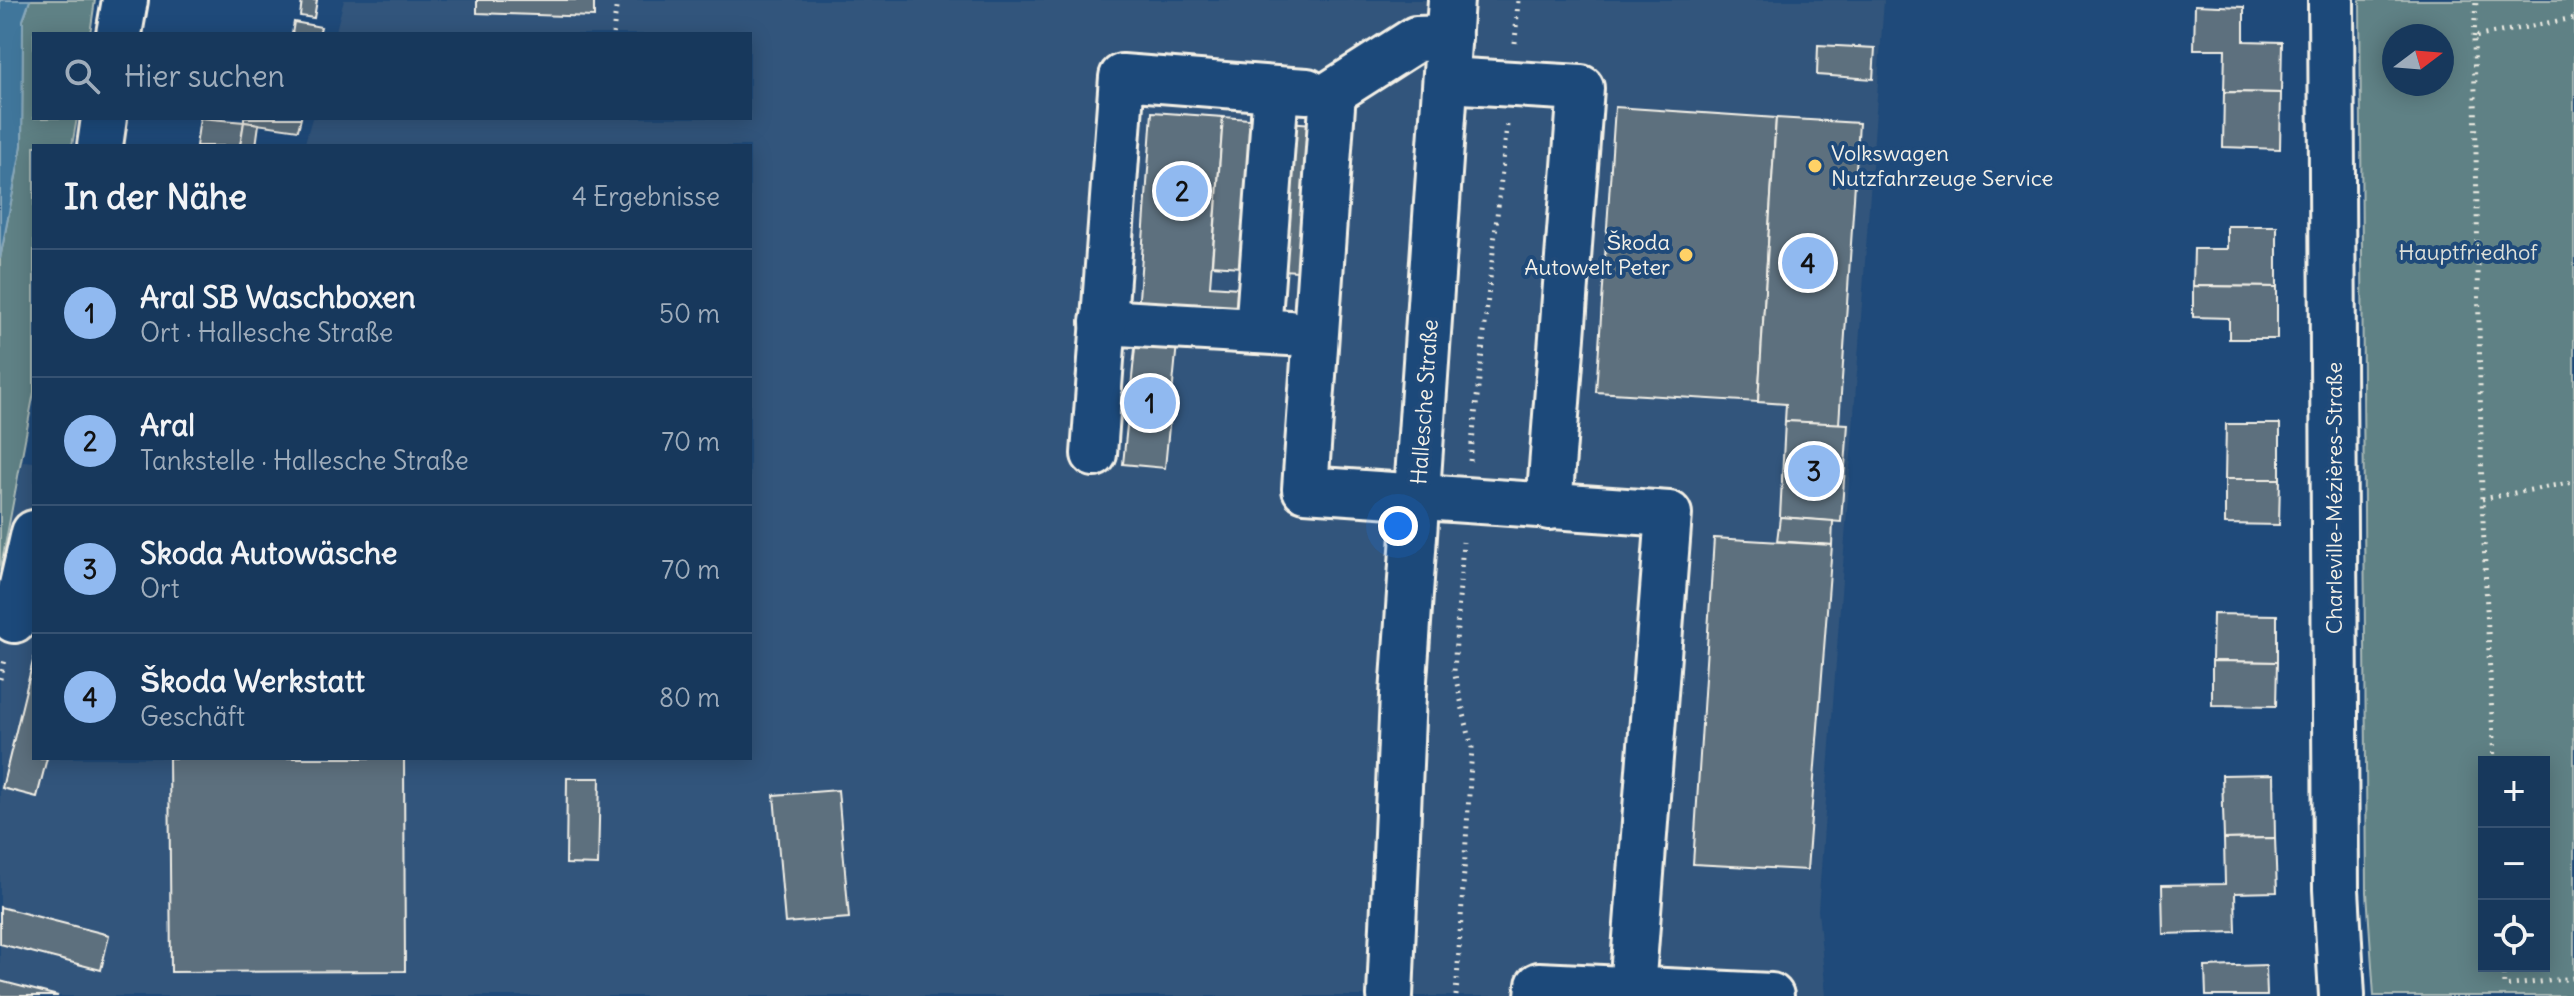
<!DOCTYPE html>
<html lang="de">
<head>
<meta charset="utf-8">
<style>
  body { margin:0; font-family:Delius,sans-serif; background:#203f62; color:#f1f3f6 }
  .controls { position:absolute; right:24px; bottom:24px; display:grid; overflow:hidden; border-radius:0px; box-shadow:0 4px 20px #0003 }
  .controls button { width:72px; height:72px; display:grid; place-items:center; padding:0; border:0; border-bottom:2px solid #365272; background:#17385c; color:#f1f3f6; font:40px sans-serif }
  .compass { position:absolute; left:2382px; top:24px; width:72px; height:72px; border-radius:50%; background:#17385c; box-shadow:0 4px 20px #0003; rotate:74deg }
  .you { position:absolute; left:1398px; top:526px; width:28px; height:28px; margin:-20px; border:6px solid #fff; border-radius:50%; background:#1a73e8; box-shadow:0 0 0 12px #1a73e833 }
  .badge { display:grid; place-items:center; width:52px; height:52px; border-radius:50%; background:#90b9f0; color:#111; font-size:26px; font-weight:700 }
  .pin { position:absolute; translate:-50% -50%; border:4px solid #fff; box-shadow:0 2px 8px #0006 }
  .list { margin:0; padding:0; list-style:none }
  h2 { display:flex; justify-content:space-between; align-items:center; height:104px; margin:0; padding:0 32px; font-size:34px }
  h2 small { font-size:26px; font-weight:400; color:#9eacbb }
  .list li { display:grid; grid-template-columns:52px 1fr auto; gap:24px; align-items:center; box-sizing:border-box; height:128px; padding:0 32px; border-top:2px solid #365272 }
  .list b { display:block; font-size:30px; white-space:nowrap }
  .list p { margin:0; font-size:26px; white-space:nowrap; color:#9eacbb }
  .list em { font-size:26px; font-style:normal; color:#9eacbb }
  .icon { flex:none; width:44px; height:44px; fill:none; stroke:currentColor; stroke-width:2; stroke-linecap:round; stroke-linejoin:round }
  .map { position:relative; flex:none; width:2574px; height:996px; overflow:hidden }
  .search { position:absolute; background:#17385c; box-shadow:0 4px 20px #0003; left:32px; top:32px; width:720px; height:88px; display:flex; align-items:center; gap:20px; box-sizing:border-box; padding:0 28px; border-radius:0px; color:#9eacbb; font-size:30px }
  .panel { position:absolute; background:#17385c; box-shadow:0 4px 20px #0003; left:32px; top:144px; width:720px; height:616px; border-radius:0px }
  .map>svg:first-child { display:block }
  .built { fill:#32557b }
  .green { fill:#5f8185; stroke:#aab9b6; stroke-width:2; fill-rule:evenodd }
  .water { fill:#3f769b; stroke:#87a7ba; stroke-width:2 }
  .building { fill:#5d6f7e; stroke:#f4f1e8; stroke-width:2 }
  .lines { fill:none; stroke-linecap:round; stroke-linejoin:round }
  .minor-casing { stroke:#f4f1e8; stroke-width:50 }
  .major-casing { stroke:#f4f1e8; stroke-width:50 }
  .path { stroke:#f4f1e8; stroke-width:5; stroke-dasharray:2 6; stroke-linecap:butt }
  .minor { stroke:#1f4a7a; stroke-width:44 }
  .major { stroke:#1f4a7a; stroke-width:44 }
  .poi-dot { fill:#ffd166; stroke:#1f4a7a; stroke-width:3 }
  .labels { text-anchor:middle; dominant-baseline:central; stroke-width:8; stroke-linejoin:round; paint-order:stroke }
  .poi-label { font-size:22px; fill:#f4f1e8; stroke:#1f4a7a; text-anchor:start }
  .park-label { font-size:22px; fill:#dee0d9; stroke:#1f4a7a }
  .street-label { font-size:22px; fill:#f4f1e8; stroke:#1f4a7a }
</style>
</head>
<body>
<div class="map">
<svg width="2574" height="996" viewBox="0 0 2574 996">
  <rect width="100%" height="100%" fill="#1f4a7a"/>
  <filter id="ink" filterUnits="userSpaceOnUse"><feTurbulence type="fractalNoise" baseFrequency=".0125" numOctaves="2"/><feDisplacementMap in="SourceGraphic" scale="16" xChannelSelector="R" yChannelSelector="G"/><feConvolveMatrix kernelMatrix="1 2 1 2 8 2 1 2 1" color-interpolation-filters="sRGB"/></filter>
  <g filter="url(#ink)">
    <path class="built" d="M 344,0 L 1884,0 L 1818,910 L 1826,996 L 0,996 L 0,572 L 23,461 L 34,462 L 34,758 L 750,758 L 750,146 L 304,146 L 312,118 L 750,118 L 750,34 L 335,34 Z"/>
    <g class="green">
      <path d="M 30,0 L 95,0 L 90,34 L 34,34 L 34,118 L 77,118 L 72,146 L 34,146 L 34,392 L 0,572 L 0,259 L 22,145 L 23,20 Z"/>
      <path d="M 2360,0 L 2574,0 L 2574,996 L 2374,996 L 2367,892 ZM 2394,36 L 2442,36 L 2442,84 L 2394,84 ZM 2484,762 L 2544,762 L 2544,966 L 2484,966 Z"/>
    </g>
    <path class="water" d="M 0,0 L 30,0 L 23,20 L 22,145 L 0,259 Z"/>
    <g class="building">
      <path d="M 302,0 L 317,0 L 314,18 L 300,16 Z"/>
      <path d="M 477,0 L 594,0 L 594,17 L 477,13 Z"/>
      <path d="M 2195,5 L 2244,7 L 2244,41 L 2282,42 L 2281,93 L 2224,92 L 2225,49 L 2194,49 Z"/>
      <path d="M 294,22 L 321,27 L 319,34 L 292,34 Z"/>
      <path d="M 1818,45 L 1875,48 L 1873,79 L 1817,75 Z"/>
      <path d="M 2224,92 L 2281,93 L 2280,149 L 2223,147 Z"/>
      <path d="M 1615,107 L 1776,118 L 1758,402 L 1596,392 Z"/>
      <path d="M 1152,112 L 1223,117 L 1210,286 L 1239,288 L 1237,320 L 1138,313 Z"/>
      <path d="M 1223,117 L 1352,127 L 1341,274 L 1212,265 Z"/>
      <path d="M 200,118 L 244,122 L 240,146 L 196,146 Z"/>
      <path d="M 244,118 L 301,118 L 298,130 L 244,122 Z"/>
      <path d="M 1776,118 L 1859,123 L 1839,424 L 1785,421 L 1786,404 L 1758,402 Z"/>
      <path d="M 244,122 L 259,124 L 256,146 L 240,146 Z"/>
      <path d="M 2227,226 L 2277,226 L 2277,287 L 2193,286 L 2194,249 L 2227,249 Z"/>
      <path d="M 2193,286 L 2277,287 L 2277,339 L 2229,339 L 2229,318 L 2193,317 Z"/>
      <path d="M 1136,339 L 1177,343 L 1165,468 L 1123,464 Z"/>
      <path d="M 1785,421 L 1848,424 L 1841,522 L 1780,517 Z"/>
      <path d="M 2226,424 L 2280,424 L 2280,479 L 2225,479 Z"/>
      <path d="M 2225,479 L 2280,479 L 2279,525 L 2225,524 Z"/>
      <path d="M 1780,517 L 1833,521 L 1832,545 L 1777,541 Z"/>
      <path d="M 1714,538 L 1832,545 L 1807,870 L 1693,864 Z"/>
      <path d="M 2213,614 L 2277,615 L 2277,662 L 2212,661 Z"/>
      <path d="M 34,657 L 34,758 L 47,758 L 37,797 L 2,788 Z"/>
      <path d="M 2212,661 L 2277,662 L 2276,706 L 2212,705 Z"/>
      <path d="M 169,758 L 404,758 L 405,971 L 171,972 Z"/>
      <path d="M 2274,774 L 2275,838 L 2224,839 L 2222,775 Z"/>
      <path d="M 567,778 L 600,778 L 598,865 L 566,864 Z"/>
      <path d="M 838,790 L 849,918 L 785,923 L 774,795 Z"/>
      <path d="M 2275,838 L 2277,892 L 2235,893 L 2236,932 L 2163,934 L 2162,885 L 2225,884 L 2224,839 Z"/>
      <path d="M 0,907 L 109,935 L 101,970 L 0,944 Z"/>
      <path d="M 2266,965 L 2267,996 L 2206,996 L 2205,967 Z"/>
      <path d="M 0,981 L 58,996 L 0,996 Z"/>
    </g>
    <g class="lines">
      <g class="minor-casing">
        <g id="minor">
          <path d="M 2331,0 L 2336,889 L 2342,996"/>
          <path d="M 119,34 L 125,0"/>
          <path d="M 1449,38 L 1416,39 L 1333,92 L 1305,489 L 1669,514 L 1632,989"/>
          <path d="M 1446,80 L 1581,88 L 1549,507"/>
          <path d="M 100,146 L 104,118"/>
          <path d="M 1103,322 L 1289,333"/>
          <path d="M 1258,331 L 1276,89 L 1307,91"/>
          <path d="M 1094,454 L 1122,77 L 1276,89"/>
          <path d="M 14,620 L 34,533"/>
          <path d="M 1538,996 L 1539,985 L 1771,996"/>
        </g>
      </g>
      <g class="major-casing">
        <path id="major" d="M 1390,996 L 1403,695 L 1451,0"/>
      </g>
      <g class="path">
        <path d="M 613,34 L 617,0"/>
        <path d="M 2474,37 L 2476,0"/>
        <path d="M 1515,43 L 1518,0"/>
        <path d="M 1470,461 L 1507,125"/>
        <path d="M 2482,499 L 2574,482"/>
        <path d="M 0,679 L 5,660"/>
        <path d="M 2494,762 L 2482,499 L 2474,37 L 2574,18"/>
        <path d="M 2503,966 L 2504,986 L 2574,978"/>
        <path d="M 1456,996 L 1472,748 L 1454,671 L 1463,542"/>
      </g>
      <use href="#minor" class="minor"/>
      <use href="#major" class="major"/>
    </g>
  </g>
  <g class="poi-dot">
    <circle cx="1815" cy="166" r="8"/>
    <circle cx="1686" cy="255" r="8"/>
  </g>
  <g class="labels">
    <g class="poi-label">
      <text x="1831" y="153">Volkswagen<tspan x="1831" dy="25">Nutzfahrzeuge Service</tspan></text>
      <text x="1670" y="242" text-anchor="end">Škoda<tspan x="1670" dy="25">Autowelt Peter</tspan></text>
    </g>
    <g class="park-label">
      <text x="2468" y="252">Hauptfriedhof</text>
    </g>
    <g class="street-label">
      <text transform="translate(1424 402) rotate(-86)">Hallesche Straße</text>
      <text transform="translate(2334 498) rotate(-90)">Charleville-Mézières-Straße</text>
    </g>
  </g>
</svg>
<div class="controls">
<button>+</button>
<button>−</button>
<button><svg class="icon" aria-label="locate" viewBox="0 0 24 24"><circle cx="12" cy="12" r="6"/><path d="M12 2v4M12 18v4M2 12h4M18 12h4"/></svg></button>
</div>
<svg class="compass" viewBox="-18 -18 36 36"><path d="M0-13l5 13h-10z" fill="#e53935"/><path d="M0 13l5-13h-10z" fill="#9eacbb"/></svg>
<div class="you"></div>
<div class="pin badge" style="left:1150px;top:403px">1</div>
<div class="pin badge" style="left:1182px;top:191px">2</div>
<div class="pin badge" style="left:1814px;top:471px">3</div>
<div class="pin badge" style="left:1808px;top:263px">4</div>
<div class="search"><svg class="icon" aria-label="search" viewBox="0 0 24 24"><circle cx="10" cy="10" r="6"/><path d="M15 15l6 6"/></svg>Hier suchen</div>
<section class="panel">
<h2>In der Nähe<small>4 Ergebnisse</small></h2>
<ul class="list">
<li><span class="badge">1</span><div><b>Aral SB Waschboxen</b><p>Ort · Hallesche Straße</p></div><em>50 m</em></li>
<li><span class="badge">2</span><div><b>Aral</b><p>Tankstelle · Hallesche Straße</p></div><em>70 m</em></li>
<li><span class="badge">3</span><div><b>Skoda Autowäsche</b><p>Ort</p></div><em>70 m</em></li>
<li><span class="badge">4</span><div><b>Škoda Werkstatt</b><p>Geschäft</p></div><em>80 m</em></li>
</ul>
</section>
</div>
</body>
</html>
